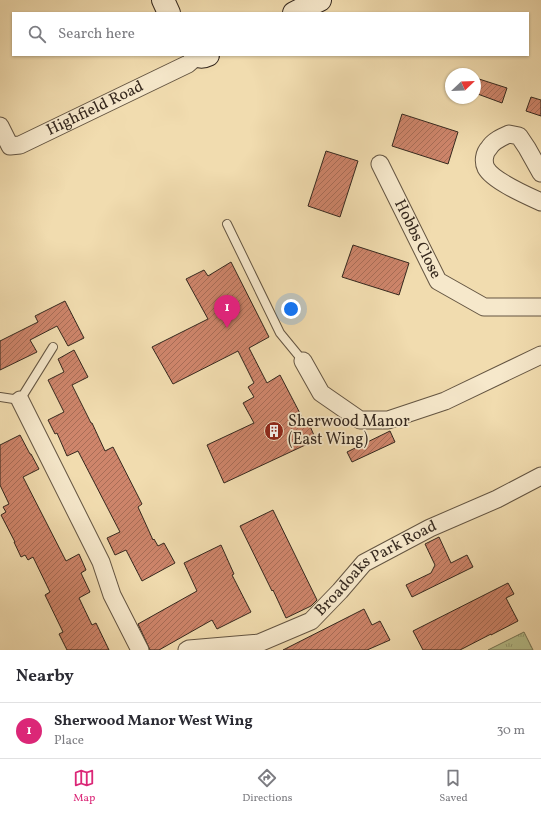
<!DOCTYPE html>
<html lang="en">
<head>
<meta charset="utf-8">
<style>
  body { margin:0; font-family:Vollkorn,serif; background:#f7f7f7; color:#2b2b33 }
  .compass { position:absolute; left:445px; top:68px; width:36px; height:36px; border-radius:50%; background:#fff; box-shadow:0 1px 3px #0004; rotate:67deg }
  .you { position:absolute; left:291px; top:309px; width:14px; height:14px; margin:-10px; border:3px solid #fff; border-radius:50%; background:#1a73e8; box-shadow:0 0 0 6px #1a73e833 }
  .badge { display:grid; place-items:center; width:26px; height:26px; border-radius:50%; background:#db2777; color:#fff; font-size:13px; font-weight:700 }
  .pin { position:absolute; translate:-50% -33px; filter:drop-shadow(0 1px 2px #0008) }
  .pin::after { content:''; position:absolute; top:21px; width:14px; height:12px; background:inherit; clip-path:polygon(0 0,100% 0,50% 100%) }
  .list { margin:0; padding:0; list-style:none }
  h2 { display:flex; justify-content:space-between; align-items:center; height:52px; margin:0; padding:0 16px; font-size:17px }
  h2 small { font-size:13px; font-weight:400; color:#7c7c81 }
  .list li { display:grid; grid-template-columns:26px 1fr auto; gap:12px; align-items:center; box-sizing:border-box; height:56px; padding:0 16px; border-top:1px solid #e1e1e2 }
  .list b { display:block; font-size:15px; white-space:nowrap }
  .list p { margin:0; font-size:13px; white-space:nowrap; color:#7c7c81 }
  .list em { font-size:13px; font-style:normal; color:#7c7c81 }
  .icon { flex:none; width:22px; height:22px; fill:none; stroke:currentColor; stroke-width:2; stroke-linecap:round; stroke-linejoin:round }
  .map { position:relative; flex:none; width:541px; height:650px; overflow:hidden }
  .search { position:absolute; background:#fff; box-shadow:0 1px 3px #0004; left:12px; right:12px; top:12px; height:44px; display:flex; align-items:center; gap:10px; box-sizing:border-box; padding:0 14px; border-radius:0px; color:#7c7c81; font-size:15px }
  .sheet { height:108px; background:#fff }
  nav { display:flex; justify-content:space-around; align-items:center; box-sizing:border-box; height:56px; border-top:1px solid #e1e1e2; background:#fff; font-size:11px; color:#7c7c81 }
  nav a { display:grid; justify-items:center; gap:2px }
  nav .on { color:#db2777 }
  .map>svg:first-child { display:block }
  .grass { fill:url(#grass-tufts); stroke:#767456 }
  .building { fill:url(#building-hatch); stroke:#35281e }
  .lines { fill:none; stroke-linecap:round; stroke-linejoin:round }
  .lane-casing { stroke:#645542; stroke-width:10 }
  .street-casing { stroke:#645542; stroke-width:19 }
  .secondary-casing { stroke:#35281e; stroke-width:24 }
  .lane { stroke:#f6e8cb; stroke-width:8 }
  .street { stroke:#f6e8cb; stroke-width:17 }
  .secondary { stroke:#f6e8cb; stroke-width:22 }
  .labels { text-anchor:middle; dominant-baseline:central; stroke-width:3.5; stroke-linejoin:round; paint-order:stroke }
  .street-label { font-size:16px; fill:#35281e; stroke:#f6e8cb }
  .poi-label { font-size:16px; fill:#35281e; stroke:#f6e8cb; text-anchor:start }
</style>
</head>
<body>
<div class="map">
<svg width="541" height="650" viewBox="0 0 541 650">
  <defs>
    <pattern id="grass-tufts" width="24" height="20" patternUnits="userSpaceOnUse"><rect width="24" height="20" fill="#b7c18d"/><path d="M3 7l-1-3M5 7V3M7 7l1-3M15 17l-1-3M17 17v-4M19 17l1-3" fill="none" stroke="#969d73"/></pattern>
    <pattern id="building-hatch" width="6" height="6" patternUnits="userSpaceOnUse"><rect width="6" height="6" fill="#ce856b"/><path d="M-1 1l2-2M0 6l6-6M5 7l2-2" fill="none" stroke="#a86d57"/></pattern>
  </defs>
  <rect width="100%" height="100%" fill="#f1dcaf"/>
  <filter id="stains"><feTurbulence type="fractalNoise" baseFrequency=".005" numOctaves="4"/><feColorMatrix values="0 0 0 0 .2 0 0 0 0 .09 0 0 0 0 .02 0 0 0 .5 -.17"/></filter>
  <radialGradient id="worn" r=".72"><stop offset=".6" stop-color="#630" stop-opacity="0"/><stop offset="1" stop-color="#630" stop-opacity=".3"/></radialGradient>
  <path class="grass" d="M 524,632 L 533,650 L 488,650 Z"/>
  <g class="building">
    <path d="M 479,79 L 507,88 L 502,103 L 475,93 L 475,90 Z"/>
    <path d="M 531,97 L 541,100 L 541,116 L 526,111 Z"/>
    <path d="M 402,114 L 458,132 L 448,164 L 392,146 Z"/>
    <path d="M 326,151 L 358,161 L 340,217 L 308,206 Z"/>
    <path d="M 353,245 L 409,263 L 399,295 L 342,277 Z"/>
    <path d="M 231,262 L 269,337 L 249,348 L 267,383 L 280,375 L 304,421 L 307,419 L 316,440 L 224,483 L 207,445 L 254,423 L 243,403 L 254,397 L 248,387 L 254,383 L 238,351 L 173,384 L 152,347 L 208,319 L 186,279 L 204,270 L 208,276 Z"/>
    <path d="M 65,301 L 84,338 L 68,346 L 57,326 L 30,340 L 37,352 L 0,370 L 0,341 L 38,322 L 35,316 Z"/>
    <path d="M 74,350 L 88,377 L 72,385 L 91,423 L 92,423 L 105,451 L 113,447 L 142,504 L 138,507 L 153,540 L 154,539 L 158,546 L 164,543 L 175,563 L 142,581 L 126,550 L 115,555 L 107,538 L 120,532 L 78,451 L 67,456 L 57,433 L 55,434 L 48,420 L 64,412 L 48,380 L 64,372 L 58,359 Z"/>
    <path d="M 390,431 L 395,442 L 352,462 L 347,452 Z"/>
    <path d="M 20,435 L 30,454 L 31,454 L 39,469 L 23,477 L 66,561 L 79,554 L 86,570 L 81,573 L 90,592 L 79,598 L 92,625 L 96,623 L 109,650 L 67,650 L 59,634 L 63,632 L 45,595 L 50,592 L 33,557 L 28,560 L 25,555 L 21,557 L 14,542 L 15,542 L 1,515 L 6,512 L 3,507 L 9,504 L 0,485 L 0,445 Z"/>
    <path d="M 273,510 L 317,600 L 311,606 L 286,618 L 273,590 L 272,591 L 240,526 Z"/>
    <path d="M 439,537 L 451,563 L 467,555 L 473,567 L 412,597 L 406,585 L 431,573 L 435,565 L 425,544 Z"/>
    <path d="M 221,545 L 234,574 L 232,575 L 251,612 L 217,629 L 212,620 L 159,650 L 150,650 L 138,624 L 197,591 L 184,563 Z"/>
    <path d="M 508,583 L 514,594 L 506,598 L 518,621 L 491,635 L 491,634 L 460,650 L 423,650 L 413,631 Z"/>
    <path d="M 364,609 L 372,625 L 380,621 L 390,640 L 367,650 L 283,650 Z"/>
  </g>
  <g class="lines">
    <g class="lane-casing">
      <g id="lane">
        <path d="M 227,224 L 280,333 L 303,361"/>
        <path d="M 0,397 L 20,400 L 53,347"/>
      </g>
    </g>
    <g class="street-casing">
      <g id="street">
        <path id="s1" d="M 0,126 L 10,146 L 20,145 L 188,64 L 197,56"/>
        <path id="s2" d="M 380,164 L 438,281 L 484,307 L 541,307"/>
        <path d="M 541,173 L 527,148 L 519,136 L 509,134 C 502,137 493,141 489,148 C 484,153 483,162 486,168 C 493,181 528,196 541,202"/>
        <path d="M 303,361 L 321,393 L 360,420 L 388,420 L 445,401 L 541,355"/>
        <path d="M 20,400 L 101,562 L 112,595 L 140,650"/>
        <path id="s3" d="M 187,650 L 189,649 L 259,643 L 311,621 L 340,591 L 364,563 L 430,528 L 497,499 L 541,476"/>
      </g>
    </g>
    <g class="secondary-casing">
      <g id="secondary">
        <path d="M 163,0 L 169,13"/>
        <path d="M 294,13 L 320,0"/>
        <path d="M 195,55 C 199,57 204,57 208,55"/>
      </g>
    </g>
    <use href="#lane" class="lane"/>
    <use href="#street" class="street"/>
    <use href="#secondary" class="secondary"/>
  </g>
  <defs>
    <g id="building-disc" transform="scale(1)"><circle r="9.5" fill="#8f2418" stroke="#f6e8cb"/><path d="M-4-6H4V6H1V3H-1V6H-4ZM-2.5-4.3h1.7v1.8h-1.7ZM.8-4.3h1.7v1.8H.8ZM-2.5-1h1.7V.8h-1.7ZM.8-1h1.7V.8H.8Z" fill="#fff"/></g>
  </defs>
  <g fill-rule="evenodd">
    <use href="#building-disc" x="274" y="431"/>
  </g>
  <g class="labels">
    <g class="street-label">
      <text stroke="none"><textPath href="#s1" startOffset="116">Highfield Road</textPath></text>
      <text stroke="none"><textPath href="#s2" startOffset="84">Hobbs Close</textPath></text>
      <text stroke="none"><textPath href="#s3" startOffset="214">Broadoaks Park Road</textPath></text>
    </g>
    <g class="poi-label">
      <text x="288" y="422">Sherwood Manor<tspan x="288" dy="18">(East Wing)</tspan></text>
    </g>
  </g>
  <rect width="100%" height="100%" filter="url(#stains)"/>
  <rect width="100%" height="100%" fill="url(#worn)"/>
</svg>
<svg class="compass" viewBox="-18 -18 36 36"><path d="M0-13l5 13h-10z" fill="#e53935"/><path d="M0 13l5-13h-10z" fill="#7c7c81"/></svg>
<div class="you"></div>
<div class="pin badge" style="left:227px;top:328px">1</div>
<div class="search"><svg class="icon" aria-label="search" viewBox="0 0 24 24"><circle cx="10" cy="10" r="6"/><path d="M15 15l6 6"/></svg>Search here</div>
</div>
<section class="sheet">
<h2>Nearby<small></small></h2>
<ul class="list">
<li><span class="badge">1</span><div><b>Sherwood Manor West Wing</b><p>Place</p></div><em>30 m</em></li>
</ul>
</section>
<nav>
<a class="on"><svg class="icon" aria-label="map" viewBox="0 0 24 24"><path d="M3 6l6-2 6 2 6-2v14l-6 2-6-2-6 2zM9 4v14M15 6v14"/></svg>Map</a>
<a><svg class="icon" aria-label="directions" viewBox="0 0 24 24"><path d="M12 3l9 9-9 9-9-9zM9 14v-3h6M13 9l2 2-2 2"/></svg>Directions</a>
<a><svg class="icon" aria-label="saved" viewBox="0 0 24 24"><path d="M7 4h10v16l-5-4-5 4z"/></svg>Saved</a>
</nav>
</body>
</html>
